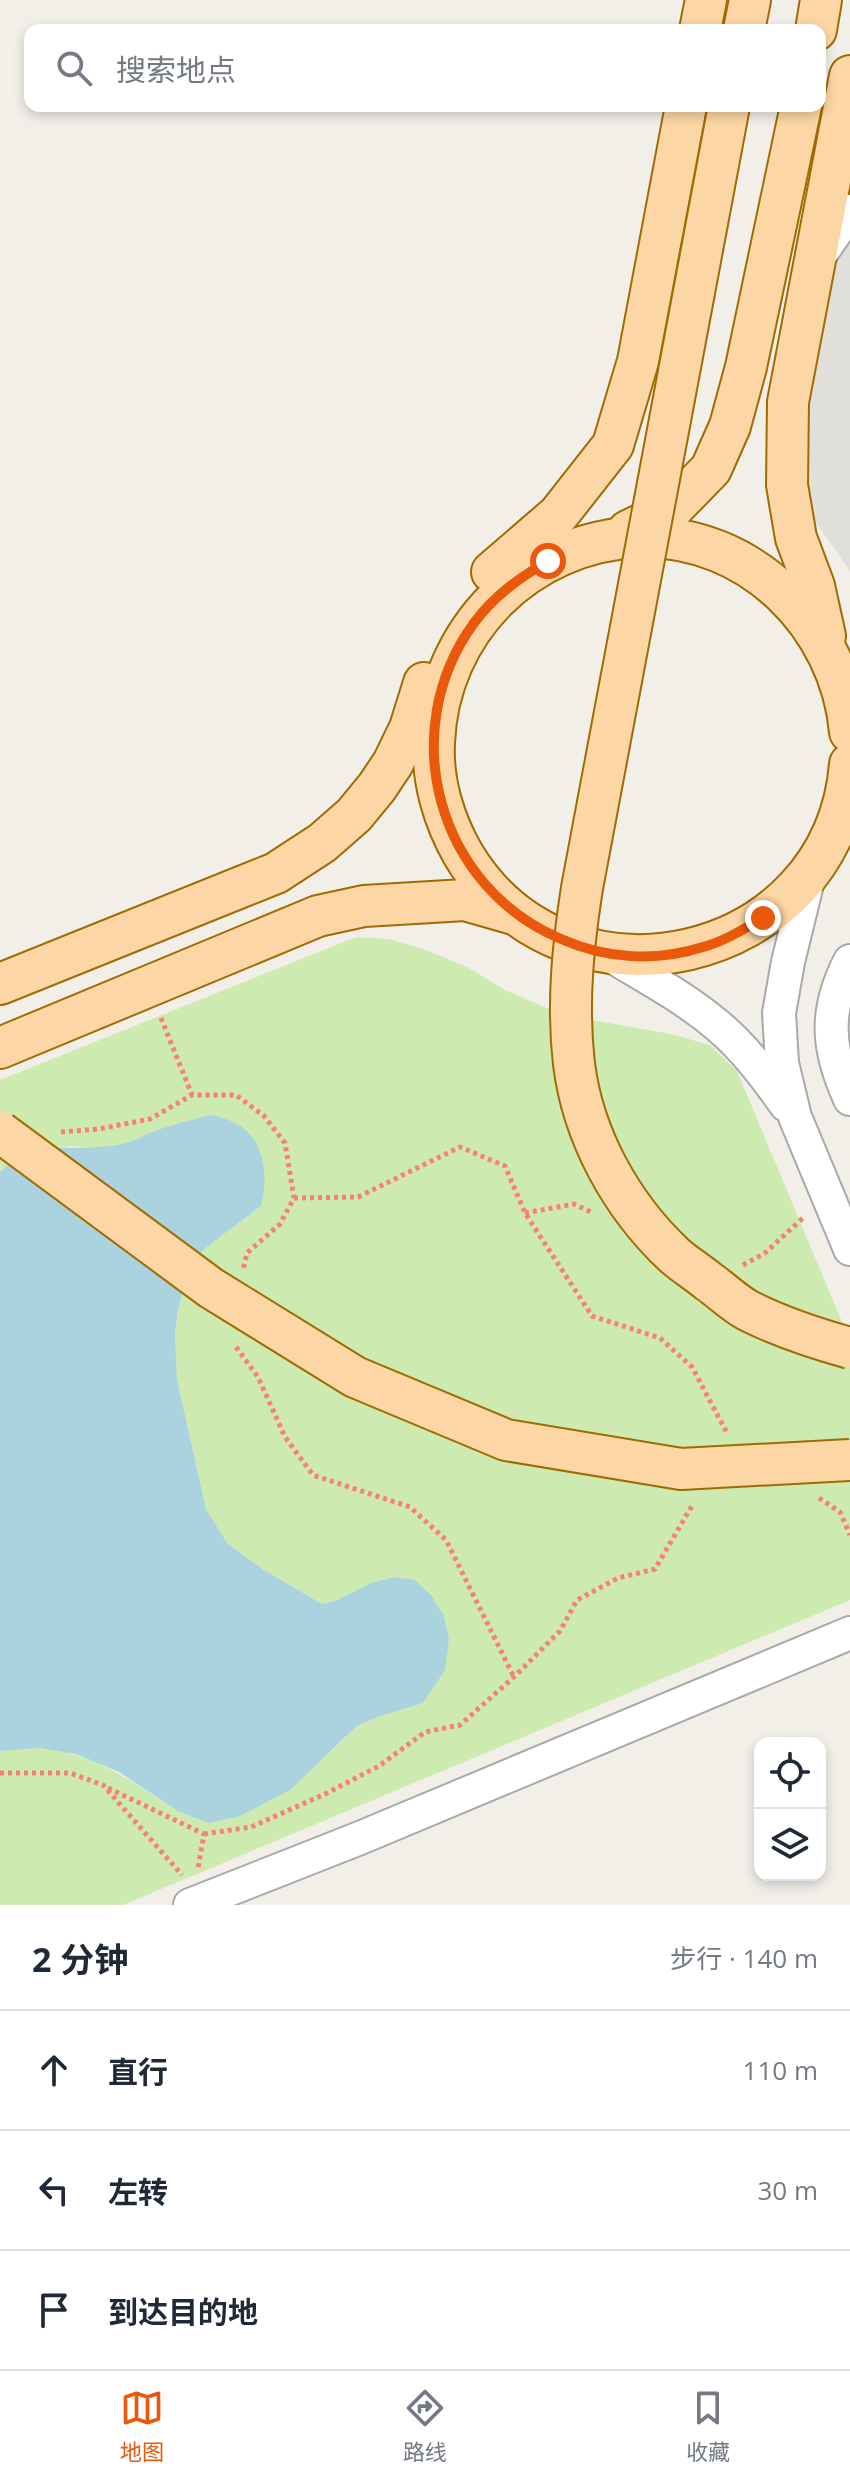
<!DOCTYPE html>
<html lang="zh">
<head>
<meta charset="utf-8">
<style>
  body { margin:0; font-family:"Open Sans","Noto Sans SC",sans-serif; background:#f2f2f3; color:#1f2937 }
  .controls { position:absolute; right:24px; bottom:24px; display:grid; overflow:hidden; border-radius:16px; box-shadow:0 4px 12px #0003 }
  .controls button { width:72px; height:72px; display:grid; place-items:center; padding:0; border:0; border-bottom:2px solid #e0e1e3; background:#fff; color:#1f2937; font:40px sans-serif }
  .stop { position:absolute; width:24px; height:24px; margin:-18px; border:6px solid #ea580c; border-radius:50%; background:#fff }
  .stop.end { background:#ea580c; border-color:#fff; box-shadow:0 2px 8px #0008 }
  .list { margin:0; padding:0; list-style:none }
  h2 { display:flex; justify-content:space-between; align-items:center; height:104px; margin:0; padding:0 32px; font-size:34px }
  h2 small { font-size:26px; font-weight:400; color:#747a83 }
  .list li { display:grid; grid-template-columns:52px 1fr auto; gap:24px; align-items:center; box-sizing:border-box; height:120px; padding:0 32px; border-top:2px solid #e0e1e3 }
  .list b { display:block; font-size:30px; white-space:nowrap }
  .list em { font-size:26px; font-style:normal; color:#747a83 }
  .icon { flex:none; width:44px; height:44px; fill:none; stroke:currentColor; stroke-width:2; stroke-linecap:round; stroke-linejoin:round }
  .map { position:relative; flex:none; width:850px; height:1905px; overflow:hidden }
  .search { position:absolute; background:#fff; box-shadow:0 4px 12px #0003; left:24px; right:24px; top:24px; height:88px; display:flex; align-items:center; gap:20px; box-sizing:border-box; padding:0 28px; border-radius:16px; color:#747a83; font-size:30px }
  .sheet { height:464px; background:#fff }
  nav { display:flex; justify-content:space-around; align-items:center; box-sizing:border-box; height:112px; border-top:2px solid #e0e1e3; background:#fff; font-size:22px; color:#747a83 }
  nav a { display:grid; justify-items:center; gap:4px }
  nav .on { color:#ea580c }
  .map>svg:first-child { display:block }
  .airport { fill:#e1dfda }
  .grass { fill:#cdebb0 }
  .water { fill:#aad3df }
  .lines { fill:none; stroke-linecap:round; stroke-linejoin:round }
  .minor-casing { stroke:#a9a9a9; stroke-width:36 }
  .major-casing { stroke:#a06b00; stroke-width:44 }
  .path { stroke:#fa8072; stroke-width:5; stroke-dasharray:4 4; stroke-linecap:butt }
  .minor { stroke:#fff; stroke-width:32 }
  .major { stroke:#fcd6a4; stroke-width:40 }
  .major-bridge-casing { stroke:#a06b00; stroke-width:44; stroke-linecap:butt }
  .major-bridge { stroke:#fcd6a4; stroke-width:40 }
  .route { stroke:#ea580c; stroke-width:10 }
</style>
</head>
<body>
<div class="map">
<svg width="850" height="1905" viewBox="0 0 850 1905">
  <rect width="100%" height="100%" fill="#f2efe9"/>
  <path class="airport" d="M 850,189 L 850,571 L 815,521 L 803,485 L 805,429 Z"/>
  <path class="grass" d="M 356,937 L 389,939 L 426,950 L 467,967 L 505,990 L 547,1008 L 580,1018 L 671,1034 L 710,1045 L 737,1071 L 850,1341 L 850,1600 L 123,1905 L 0,1905 L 0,1751 C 14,1750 30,1747 44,1748 C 95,1754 135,1783 178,1811 L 332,1751 L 357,1726 L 380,1716 L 449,1639 C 440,1595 431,1595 394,1577 L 371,1583 L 335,1601 L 322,1604 L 264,1570 L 228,1544 L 206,1509 L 177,1379 L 175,1335 L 178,1311 L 188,1270 L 203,1250 L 261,1206 L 211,1115 L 151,1133 L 131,1142 L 99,1148 L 69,1146 L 0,1172 L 0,1080 Z"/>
  <path class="water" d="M 211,1115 C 219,1117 228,1119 235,1123 C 265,1137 269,1178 261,1206 L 203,1250 L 188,1270 L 178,1311 L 175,1335 L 177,1379 L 206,1509 L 228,1544 L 264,1570 L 322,1604 L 335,1601 L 371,1583 L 394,1577 L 415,1580 L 431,1595 L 444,1616 L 449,1639 L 445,1670 L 423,1703 L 380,1716 L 357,1726 L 290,1790 L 240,1816 L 209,1823 L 178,1811 L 119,1772 L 76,1754 L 40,1748 L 0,1751 L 0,1172 C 44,1134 80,1156 129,1142 C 137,1140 144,1135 152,1132 C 171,1125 191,1120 211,1115 Z"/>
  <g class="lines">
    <g class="minor-casing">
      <g id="minor">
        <path d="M 818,258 L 850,211"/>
        <path d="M 810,872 L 788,962 L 779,1013 L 782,1063 L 795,1117 L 850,1249"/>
        <path d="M 608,954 C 644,976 684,997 717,1025 C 744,1047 766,1077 786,1105"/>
        <path d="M 850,961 C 824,1011 827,1049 850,1099"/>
        <path d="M 190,1905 L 360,1838 L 850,1633"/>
      </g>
    </g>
    <g class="major-casing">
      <g id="major">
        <path d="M 700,30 L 706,0"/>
        <path d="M 744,30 L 750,0"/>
        <path d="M 816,30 L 821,0"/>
        <path d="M 628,531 L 671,510 L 711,469 L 730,426 L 746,367 L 801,106"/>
        <path d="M 492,572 L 558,515 L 613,445 L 638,361 L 686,106"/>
        <path d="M 825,636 L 814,586 L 796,538 L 787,485 L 788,402 L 850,76"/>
        <path d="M 850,732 C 841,625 750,534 640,537 C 527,541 438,631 434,743 C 432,781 444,821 463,854 C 566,1027 834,965 850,764"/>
        <path d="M 0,984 L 276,873 L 322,843 L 354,815 L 377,787 L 393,763 L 410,728 L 424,683"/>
        <path d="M 0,1048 L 318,916 L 364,906 L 465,900 L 514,914"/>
      </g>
    </g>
    <g class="path">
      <path d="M 161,1018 L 192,1095"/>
      <path d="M 61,1132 L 99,1129 L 150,1119 L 192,1095 L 236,1095 L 264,1116 L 285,1143 L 294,1198 L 280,1224 L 247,1253 L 243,1270"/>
      <path d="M 294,1198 L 358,1197 L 460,1147 L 505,1166 L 525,1213 L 592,1316 L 660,1338 L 692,1367 L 727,1433"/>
      <path d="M 525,1213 L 574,1204 L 593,1213"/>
      <path d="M 743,1265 L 765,1253 L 804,1217"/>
      <path d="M 236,1347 L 258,1377 L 285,1437 L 313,1475 L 410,1507 L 446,1540 L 514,1677"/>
      <path d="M 819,1498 L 840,1512 L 850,1535"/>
      <path d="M 0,1773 L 70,1773 L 103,1785 L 182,1875"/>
      <path d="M 108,1788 L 204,1834 L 198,1868"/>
      <path d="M 204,1834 L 251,1827 L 325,1794 L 379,1766 L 425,1732 L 460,1725 L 514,1677 L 560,1631 L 577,1600 L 618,1578 L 655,1569 L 693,1504"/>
    </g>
    <use href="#minor" class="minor"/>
    <use href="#major" class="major"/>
    <g class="major-bridge-casing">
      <g id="major-bridge">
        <path d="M 729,106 L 582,888 C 573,946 567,1004 574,1064 C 583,1136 621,1205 674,1255 C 684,1264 697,1272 708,1281 C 721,1290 733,1302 747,1310 C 780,1327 814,1338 850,1348"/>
        <path d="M 0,1132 L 211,1288 L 355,1377 L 506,1440 L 681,1469 L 850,1460"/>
      </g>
    </g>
    <use href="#major-bridge" class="major-bridge"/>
  </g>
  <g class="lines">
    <path class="route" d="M 548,561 C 519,578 494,596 474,623 C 395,731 437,887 561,939 C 606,959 656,962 703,947 C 725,941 744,929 763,918"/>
  </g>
</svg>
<div class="controls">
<button><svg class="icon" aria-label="locate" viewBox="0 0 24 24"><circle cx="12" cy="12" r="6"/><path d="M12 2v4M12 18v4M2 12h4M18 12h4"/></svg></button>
<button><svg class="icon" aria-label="layers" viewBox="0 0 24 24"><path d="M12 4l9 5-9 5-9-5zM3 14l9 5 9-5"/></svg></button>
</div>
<div class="stop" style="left:548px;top:561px"></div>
<div class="stop end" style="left:763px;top:918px"></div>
<div class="search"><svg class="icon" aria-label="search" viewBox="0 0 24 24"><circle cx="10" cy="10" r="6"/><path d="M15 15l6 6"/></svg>搜索地点</div>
</div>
<section class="sheet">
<h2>2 分钟<small>步行 · 140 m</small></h2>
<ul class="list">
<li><svg class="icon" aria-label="ahead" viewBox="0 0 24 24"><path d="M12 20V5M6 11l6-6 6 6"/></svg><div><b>直行</b></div><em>110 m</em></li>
<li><svg class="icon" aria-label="left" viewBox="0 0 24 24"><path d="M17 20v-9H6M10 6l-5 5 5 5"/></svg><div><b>左转</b></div><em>30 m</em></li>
<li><svg class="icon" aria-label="arrive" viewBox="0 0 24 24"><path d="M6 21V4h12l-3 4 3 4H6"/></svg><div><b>到达目的地</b></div></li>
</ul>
</section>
<nav>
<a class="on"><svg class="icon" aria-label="map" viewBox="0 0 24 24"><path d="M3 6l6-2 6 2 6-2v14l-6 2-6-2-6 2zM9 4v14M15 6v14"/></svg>地图</a>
<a><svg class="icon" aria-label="directions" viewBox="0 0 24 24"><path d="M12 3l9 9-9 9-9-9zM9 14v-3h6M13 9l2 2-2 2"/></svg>路线</a>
<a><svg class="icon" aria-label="saved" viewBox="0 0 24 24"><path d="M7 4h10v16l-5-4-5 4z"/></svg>收藏</a>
</nav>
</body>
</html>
